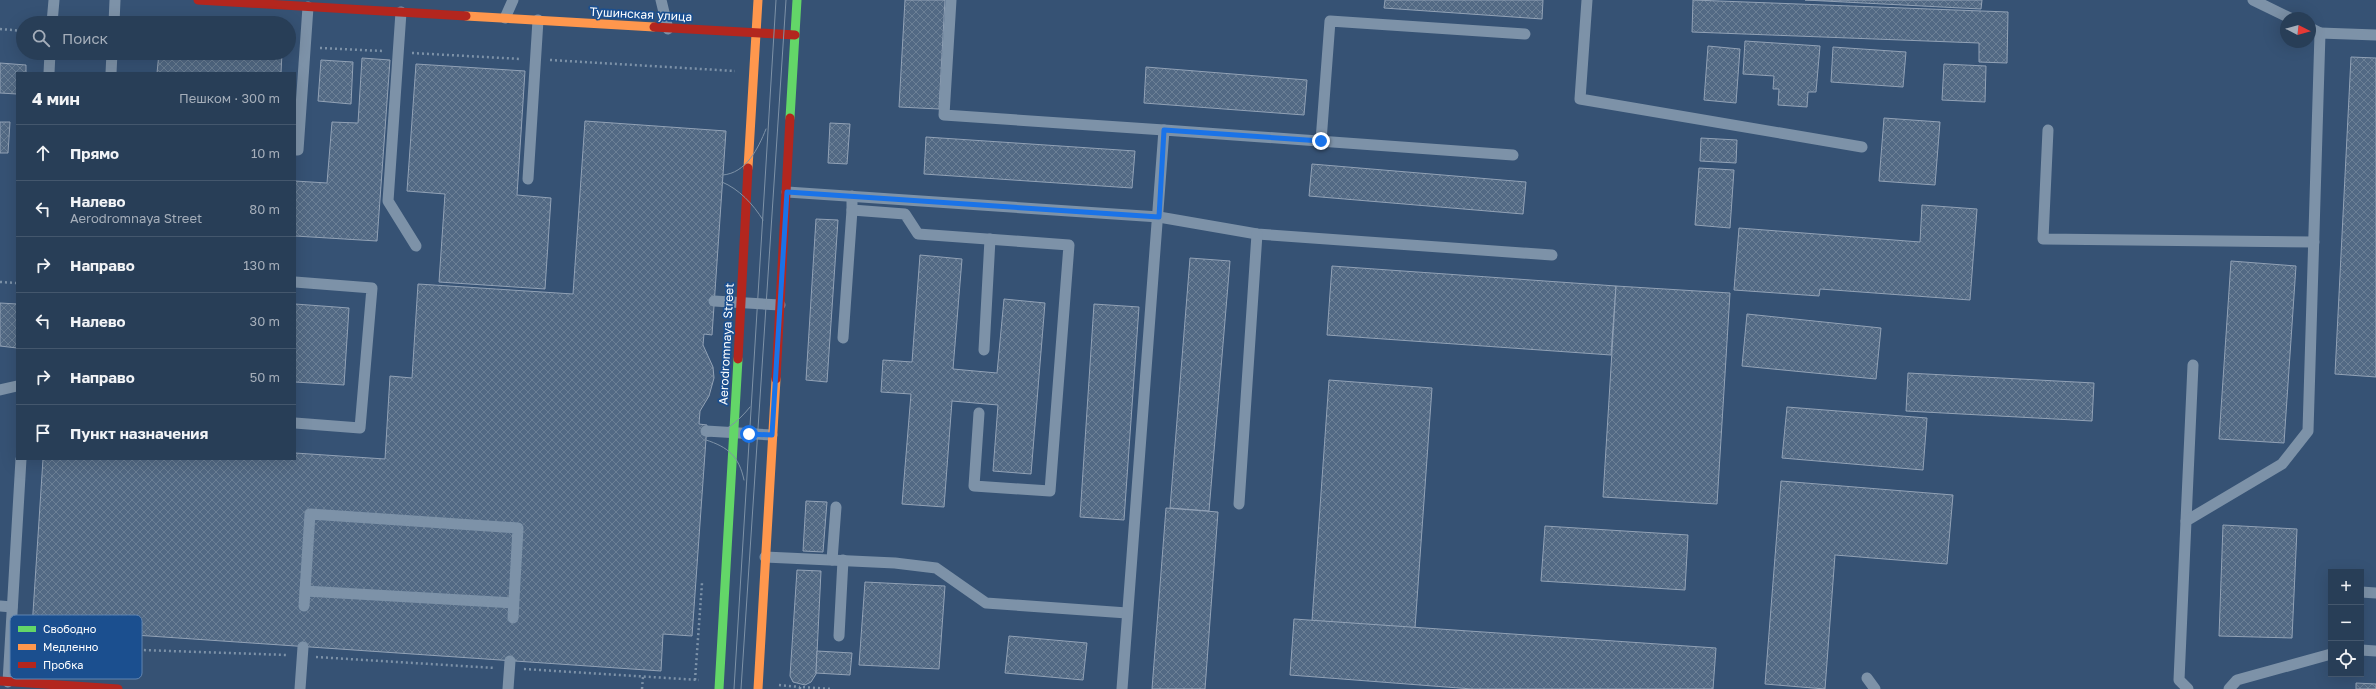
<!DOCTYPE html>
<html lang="ru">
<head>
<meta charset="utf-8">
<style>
  body { margin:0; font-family:"Golos Text",sans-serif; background:#30455d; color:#f1f3f6 }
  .controls { position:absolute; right:12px; bottom:12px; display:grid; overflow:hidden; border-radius:0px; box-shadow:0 4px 16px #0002 }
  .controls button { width:36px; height:36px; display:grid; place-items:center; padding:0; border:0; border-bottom:1px solid #44576d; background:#283e57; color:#f1f3f6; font:20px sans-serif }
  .compass { position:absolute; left:2280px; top:12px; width:36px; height:36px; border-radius:50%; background:#283e57; box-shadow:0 4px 16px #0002; rotate:96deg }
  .stop { position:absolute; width:12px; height:12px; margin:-9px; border:3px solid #1a73e8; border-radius:50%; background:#fff }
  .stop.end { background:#1a73e8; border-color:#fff; box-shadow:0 1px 4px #0008 }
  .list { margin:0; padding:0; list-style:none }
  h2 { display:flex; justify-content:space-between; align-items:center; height:52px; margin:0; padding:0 16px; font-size:17px }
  h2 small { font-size:13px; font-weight:400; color:#a5aeba }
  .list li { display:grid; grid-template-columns:26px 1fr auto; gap:12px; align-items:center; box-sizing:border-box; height:56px; padding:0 16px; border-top:1px solid #44576d }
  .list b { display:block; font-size:15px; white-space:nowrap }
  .list p { margin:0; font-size:13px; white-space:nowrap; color:#a5aeba }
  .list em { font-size:13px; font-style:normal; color:#a5aeba }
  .icon { flex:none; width:22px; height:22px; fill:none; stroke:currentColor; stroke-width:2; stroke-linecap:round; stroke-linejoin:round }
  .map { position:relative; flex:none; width:2376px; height:689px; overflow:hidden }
  .search { position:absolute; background:#283e57; box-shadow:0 4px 16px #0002; left:16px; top:16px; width:280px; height:44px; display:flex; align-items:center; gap:10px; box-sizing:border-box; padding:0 14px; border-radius:22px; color:#a5aeba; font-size:15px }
  .panel { position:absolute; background:#283e57; box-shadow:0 4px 16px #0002; left:16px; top:72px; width:280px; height:388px; border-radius:0px }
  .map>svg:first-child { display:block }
  .building { fill:url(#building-cross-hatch); stroke:#92a2b6 }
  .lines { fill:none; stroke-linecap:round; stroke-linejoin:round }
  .path { stroke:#7d92a8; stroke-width:2.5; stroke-dasharray:2 3; stroke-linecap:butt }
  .lane { stroke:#7d92a8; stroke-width:11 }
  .fast { stroke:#63d668; stroke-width:9 }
  .slow { stroke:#ff974d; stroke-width:9 }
  .jam { stroke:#b3261e; stroke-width:9 }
  .tram { stroke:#7e92a7; stroke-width:1 }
  .route { stroke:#1a73e8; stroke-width:5 }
  .labels { text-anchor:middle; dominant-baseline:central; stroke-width:3.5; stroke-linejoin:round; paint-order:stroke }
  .street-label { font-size:12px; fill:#fff; stroke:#1b4f8f }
  .key { fill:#1b4f8f; stroke:#5f84b1; stroke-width:1 }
  .key-label { font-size:11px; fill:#fff }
</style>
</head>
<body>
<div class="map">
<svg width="2376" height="689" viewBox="0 0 2376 689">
  <defs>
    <pattern id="building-cross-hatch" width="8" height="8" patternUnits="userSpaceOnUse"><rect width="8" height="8" fill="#526984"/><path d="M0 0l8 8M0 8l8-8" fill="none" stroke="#6c8096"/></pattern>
  </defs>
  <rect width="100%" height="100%" fill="#365274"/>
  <g class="building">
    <path d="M 905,0 L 945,0 L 939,109 L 899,107 Z"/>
    <path d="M 1385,0 L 1543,0 L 1542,19 L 1384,8 Z"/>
    <path d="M 1693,0 L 2008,12 L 2007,63 L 1979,62 L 1979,43 L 1692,32 Z"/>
    <path d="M 1805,0 L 1982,0 L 1981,9 Z"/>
    <path d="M 1745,41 L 1820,46 L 1816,92 L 1808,92 L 1807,107 L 1778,105 L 1779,89 L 1773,89 L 1774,76 L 1743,74 Z"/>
    <path d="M 1708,46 L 1740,49 L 1736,103 L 1704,100 Z"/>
    <path d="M 1833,47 L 1906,52 L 1903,87 L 1831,82 Z"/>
    <path d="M 159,53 L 282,53 L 281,73 L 157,73 Z"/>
    <path d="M 2351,57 L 2376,58 L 2376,377 L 2335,374 Z"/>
    <path d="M 362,58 L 390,60 L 377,241 L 295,236 L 295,181 L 327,183 L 332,122 L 358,123 Z"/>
    <path d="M 321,60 L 353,62 L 351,104 L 318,101 Z"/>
    <path d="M 0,63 L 26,65 L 26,73 L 17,73 L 17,94 L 0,93 Z"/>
    <path d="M 416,64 L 525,71 L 517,195 L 551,198 L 545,289 L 439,282 L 445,194 L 407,191 Z"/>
    <path d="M 1944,64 L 1986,66 L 1985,102 L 1942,100 Z"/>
    <path d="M 1146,67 L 1307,80 L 1304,115 L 1144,103 Z"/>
    <path d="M 1884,118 L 1940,122 L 1935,185 L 1879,181 Z"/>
    <path d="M 585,121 L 726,131 L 712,335 L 704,334 L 703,345 L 713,367 L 714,378 L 709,396 L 700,411 L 699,424 L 707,425 L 692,636 L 663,634 L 661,671 L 32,628 L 43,459 L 295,459 L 295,453 L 385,459 L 390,376 L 412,378 L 418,284 L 573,294 Z"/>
    <path d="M 0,122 L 10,122 L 8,153 L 0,153 Z"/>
    <path d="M 830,123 L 850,124 L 847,164 L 828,163 Z"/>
    <path d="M 926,137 L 1135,151 L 1132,188 L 924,174 Z"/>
    <path d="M 1701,138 L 1737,140 L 1736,163 L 1700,161 Z"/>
    <path d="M 1312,164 L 1526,182 L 1523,214 L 1309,196 Z"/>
    <path d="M 1699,168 L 1734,170 L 1730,228 L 1695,225 Z"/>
    <path d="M 1922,205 L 1977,209 L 1970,300 L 1820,289 L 1819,296 L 1734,290 L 1739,228 L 1920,242 Z"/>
    <path d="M 816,219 L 838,220 L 827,382 L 806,380 Z"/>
    <path d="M 920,255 L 962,259 L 953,369 L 997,373 L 1004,299 L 1045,303 L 1031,474 L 993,471 L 998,405 L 952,401 L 944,507 L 902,504 L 911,394 L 881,392 L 883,360 L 912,362 Z"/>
    <path d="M 1190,258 L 1230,261 L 1209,511 L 1170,508 Z"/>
    <path d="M 2231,261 L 2296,266 L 2284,443 L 2219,439 Z"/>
    <path d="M 1332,266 L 1616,286 L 1611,355 L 1327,335 Z"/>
    <path d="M 1616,286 L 1730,293 L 1717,504 L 1603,497 Z"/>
    <path d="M 0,303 L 17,304 L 17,348 L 0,346 Z"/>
    <path d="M 295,304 L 349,308 L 344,385 L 295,382 Z"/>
    <path d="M 1094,304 L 1139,307 L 1124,520 L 1080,517 Z"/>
    <path d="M 1747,314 L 1881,328 L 1876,379 L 1742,366 Z"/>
    <path d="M 1908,373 L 2094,383 L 2092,421 L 1906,411 Z"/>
    <path d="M 1329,380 L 1432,388 L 1415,628 L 1312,621 Z"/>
    <path d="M 1787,407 L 1927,418 L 1923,470 L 1782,458 Z"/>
    <path d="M 1781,481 L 1953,495 L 1947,564 L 1835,555 L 1825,689 L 1765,684 Z"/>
    <path d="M 806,501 L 827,502 L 823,552 L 803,551 Z"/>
    <path d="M 1166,508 L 1218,512 L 1205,689 L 1152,689 Z"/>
    <path d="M 2223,525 L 2297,529 L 2292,638 L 2219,636 Z"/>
    <path d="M 1545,526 L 1688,535 L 1685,590 L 1541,581 Z"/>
    <path d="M 797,570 L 821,571 L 816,674 L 811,682 L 805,685 L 793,682 L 790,676 Z"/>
    <path d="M 865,582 L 945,586 L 939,669 L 859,665 Z"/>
    <path d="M 1294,619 L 1716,648 L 1713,689 L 1472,689 L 1290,675 Z"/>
    <path d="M 1009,636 L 1087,643 L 1083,680 L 1005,673 Z"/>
    <path d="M 817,651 L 852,653 L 850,675 L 816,673 Z"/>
    <path d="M 2356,683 L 2376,684 L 2376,689 L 2356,689 Z"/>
  </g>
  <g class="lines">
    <g class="path">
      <path d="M 0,29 L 23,31"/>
      <path d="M 320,48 L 383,51"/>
      <path d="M 412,53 L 521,59"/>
      <path d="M 550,60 L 735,71"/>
      <path d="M 0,282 L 17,283"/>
      <path d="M 24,646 L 287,655"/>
      <path d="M 316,657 L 495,668"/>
      <path d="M 524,669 L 699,680"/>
      <path d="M 695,680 L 702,583"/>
      <path d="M 779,685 L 800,687"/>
      <path d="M 642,689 L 643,677"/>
      <path d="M 800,689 L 800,687 L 833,689"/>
    </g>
    <g class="lane">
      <path d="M 661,0 L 668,29"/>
      <path d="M 951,0 L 944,115 L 1164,130"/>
      <path d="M 1587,0 L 1580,99 L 1862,147"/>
      <path d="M 2253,0 L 2290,18"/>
      <path d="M 401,12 L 388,201 L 416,246"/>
      <path d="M 505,18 L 513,0"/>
      <path d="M 52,23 L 54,0"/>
      <path d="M 114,23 L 115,0"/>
      <path d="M 2310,28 L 2320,33"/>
      <path d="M 49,73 L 50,53"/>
      <path d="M 111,73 L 112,53"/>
      <path d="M 2048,130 L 2043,239 L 2314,242"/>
      <path d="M 1321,141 L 1330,21 L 1525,34"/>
      <path d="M 295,150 L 298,150 L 308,7"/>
      <path d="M 528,179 L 538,20"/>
      <path d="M 787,192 L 1159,217 L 1257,234 L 1552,255"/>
      <path d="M 852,196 L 852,210 L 905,214 L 918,234 L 1069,245 L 1050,491 L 974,486 L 979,413"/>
      <path d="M 295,282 L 372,288 L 360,428 L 295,423"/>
      <path d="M 714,301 L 780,305"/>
      <path d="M 843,338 L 852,210"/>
      <path d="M 984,350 L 990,239"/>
      <path d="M 0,390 L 17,386"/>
      <path d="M 706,431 L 772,435"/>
      <path d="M 1239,504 L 1257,234"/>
      <path d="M 2186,521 L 2193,365"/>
      <path d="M 765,557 L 895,563 L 936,568 L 986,603 L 1127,613"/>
      <path d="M 832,560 L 836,507"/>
      <path d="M 305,591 L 513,603"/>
      <path d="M 2361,592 L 2376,593"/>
      <path d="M 0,606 L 12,607"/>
      <path d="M 304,606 L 310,514 L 518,528 L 513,618"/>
      <path d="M 839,636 L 843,560"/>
      <path d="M 2361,650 L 2376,651"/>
      <path d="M 1867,678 L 1875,689"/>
      <path d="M 8,682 L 21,459"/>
      <path d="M 300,689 L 303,647"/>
      <path d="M 508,689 L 510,661"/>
      <path d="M 1122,689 L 1164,130 L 1513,155"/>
      <path d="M 2188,689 L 2179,680 L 2186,521 L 2282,464 L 2308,431 L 2320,33 L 2376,35"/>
      <path d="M 2229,689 L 2237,680 L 2331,654"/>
    </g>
    <g class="fast">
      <path d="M 790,118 L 797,0"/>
      <path d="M 719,689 L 738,359"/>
    </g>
    <g class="slow">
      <path d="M 466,16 L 654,27"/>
      <path d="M 748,168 L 758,0"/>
      <path d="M 758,689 L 776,379"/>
    </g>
    <g class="jam">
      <path d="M 198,0 L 466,16"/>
      <path d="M 654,27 L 795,35"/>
      <path d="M 738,359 L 748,168"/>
      <path d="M 776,379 L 790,118"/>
      <path d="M 0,681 L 118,689"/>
    </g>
    <g class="tram">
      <path d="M 723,175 C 746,173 758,149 766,129"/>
      <path d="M 722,182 C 739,189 753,204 763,220"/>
      <path d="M 706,437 C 723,434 739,421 750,407"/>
      <path d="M 706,440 C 728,447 739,456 744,480"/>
      <path d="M 734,689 L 776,0"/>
      <path d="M 741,689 L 786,0"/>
    </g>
  </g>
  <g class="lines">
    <path class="route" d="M 749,434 L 772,435 L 787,192 L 1159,217 L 1164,130 L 1321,141"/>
  </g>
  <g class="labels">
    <g class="street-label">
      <text transform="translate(641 14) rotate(3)">Тушинская улица</text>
      <text transform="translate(726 344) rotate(-87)">Aerodromnaya Street</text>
    </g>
  </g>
  <rect x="10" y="615" width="132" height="64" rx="6" class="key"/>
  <rect x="18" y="626" width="18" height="6" fill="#63d668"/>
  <rect x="18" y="644" width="18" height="6" fill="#ff974d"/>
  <rect x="18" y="662" width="18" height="6" fill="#b3261e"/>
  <g class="key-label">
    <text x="43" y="633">Свободно</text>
    <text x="43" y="651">Медленно</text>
    <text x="43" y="669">Пробка</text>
  </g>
</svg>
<div class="controls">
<button>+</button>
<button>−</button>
<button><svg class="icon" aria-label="locate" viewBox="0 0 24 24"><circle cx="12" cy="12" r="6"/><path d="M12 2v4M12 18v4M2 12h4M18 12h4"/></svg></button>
</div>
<svg class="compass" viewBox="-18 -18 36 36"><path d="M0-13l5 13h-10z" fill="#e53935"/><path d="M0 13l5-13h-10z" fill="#a5aeba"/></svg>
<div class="stop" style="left:749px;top:434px"></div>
<div class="stop end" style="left:1321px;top:141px"></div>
<div class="search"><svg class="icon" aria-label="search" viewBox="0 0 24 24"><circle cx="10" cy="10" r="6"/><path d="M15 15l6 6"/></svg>Поиск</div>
<section class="panel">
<h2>4 мин<small>Пешком · 300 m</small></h2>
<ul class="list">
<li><svg class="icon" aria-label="ahead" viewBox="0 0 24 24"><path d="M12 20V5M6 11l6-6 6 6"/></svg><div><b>Прямо</b></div><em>10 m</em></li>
<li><svg class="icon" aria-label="left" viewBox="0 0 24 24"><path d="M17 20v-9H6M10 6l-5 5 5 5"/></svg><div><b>Налево</b><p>Aerodromnaya Street</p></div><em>80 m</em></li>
<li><svg class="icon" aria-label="right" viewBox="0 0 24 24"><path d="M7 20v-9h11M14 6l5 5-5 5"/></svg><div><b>Направо</b></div><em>130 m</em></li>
<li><svg class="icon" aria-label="left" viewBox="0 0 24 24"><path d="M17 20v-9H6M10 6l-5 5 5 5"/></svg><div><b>Налево</b></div><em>30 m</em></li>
<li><svg class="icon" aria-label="right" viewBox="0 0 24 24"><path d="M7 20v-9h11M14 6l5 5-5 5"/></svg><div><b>Направо</b></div><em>50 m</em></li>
<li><svg class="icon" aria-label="arrive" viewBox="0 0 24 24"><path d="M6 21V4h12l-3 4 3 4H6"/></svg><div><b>Пункт назначения</b></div></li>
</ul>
</section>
</div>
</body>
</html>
